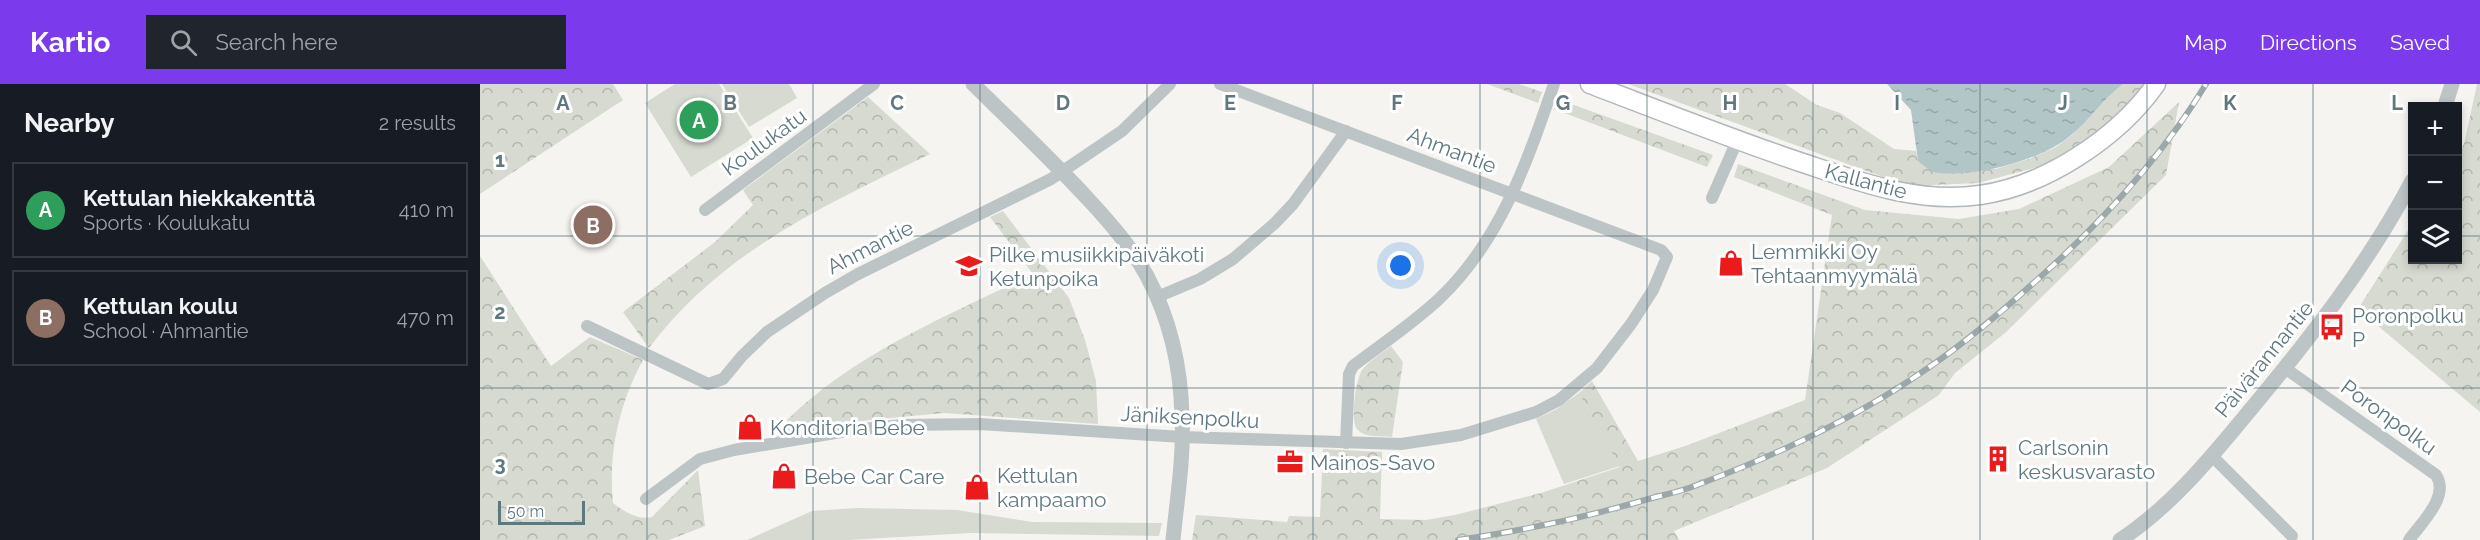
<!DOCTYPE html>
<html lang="en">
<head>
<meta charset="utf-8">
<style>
  body { margin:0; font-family:Raleway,sans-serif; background:#20242c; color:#f1f3f6 }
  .controls { position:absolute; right:18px; top:18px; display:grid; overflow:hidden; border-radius:0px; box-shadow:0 3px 9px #0003 }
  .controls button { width:54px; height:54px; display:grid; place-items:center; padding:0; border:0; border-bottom:2px solid #363941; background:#171b24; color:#f1f3f6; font:30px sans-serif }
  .scale { position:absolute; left:18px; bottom:15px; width:87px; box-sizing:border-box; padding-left:6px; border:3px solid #5f787e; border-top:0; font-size:16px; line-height:21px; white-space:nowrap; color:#5f787e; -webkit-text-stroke:4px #fff; paint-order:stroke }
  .you { position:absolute; left:921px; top:182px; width:21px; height:21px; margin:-15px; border:4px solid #fff; border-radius:50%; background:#1a73e8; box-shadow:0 0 0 9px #1a73e833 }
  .badge { display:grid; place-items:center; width:39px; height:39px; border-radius:50%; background:#7c3aed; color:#fff; font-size:20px; font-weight:700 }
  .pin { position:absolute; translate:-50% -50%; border:3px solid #fff; box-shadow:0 2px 6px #0006 }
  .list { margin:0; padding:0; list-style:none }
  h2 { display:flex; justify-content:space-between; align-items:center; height:78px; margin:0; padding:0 24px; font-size:26px }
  h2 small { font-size:20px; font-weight:400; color:#9ea1a6 }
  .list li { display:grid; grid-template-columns:39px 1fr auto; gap:18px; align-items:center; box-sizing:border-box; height:96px; margin:0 12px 12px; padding:0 12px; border:2px solid #363941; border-radius:0px }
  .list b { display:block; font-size:22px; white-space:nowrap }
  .list p { margin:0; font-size:20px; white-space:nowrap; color:#9ea1a6 }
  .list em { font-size:20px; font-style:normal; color:#9ea1a6 }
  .icon { flex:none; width:33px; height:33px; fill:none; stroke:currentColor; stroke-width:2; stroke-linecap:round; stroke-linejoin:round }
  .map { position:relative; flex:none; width:2000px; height:456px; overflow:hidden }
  header { display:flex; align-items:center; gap:36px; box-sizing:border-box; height:84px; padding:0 30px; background:#7c3aed; color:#fff }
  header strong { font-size:28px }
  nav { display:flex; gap:33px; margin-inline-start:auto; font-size:21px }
  .search { width:420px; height:54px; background:#20242c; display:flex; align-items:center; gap:15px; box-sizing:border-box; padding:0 21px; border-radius:0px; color:#9ea1a6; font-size:22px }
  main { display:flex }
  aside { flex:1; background:#171b24 }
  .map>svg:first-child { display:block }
  .green { fill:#d6dad0 }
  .forest { fill:url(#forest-crowns) }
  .water { fill:url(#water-ripples) }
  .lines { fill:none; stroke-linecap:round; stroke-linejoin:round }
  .secondary-casing { stroke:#b0b8bb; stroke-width:21 }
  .minor { stroke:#bdc4c6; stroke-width:12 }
  .tertiary { stroke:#bdc4c6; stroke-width:15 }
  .secondary { stroke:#fff; stroke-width:18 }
  .rail-casing { stroke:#9ca7aa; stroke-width:6 }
  .rail { stroke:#fff; stroke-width:4; stroke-dasharray:11; stroke-linecap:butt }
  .grid { fill:none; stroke:#5f787e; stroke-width:1.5; stroke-opacity:0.55 }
  .labels { text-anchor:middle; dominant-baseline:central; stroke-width:6; stroke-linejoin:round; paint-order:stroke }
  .street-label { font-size:21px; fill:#5f787e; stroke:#fff }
  .poi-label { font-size:21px; fill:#5f787e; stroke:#fff; text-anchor:start }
  .grid-label { font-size:20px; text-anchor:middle; font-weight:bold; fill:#5f787e; stroke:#fff; stroke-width:6; stroke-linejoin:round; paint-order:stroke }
</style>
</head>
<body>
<header>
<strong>Kartio</strong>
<div class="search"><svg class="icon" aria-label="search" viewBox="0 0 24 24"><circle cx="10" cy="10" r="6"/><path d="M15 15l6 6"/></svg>Search here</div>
<nav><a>Map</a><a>Directions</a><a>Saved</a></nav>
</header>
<main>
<aside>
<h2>Nearby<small>2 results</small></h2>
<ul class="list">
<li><span class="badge" style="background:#2e9e5b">A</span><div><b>Kettulan hiekkakenttä</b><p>Sports · Koulukatu</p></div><em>410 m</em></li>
<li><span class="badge" style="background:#8d6e63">B</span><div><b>Kettulan koulu</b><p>School · Ahmantie</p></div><em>470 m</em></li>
</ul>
</aside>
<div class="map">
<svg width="2000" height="456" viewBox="0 0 2000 456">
  <defs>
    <pattern id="forest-crowns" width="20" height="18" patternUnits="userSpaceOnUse" patternTransform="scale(1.5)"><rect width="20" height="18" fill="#d6dad0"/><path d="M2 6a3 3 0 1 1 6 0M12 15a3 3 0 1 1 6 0" fill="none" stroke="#b1b6ae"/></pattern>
    <pattern id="water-ripples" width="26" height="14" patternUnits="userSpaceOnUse" patternTransform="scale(1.5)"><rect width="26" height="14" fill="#b3c6c7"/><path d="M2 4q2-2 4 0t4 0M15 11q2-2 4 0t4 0" fill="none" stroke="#95a6a7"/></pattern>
  </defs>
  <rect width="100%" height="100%" fill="#f5f4f1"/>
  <g class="green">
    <path d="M 195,0 L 239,0 L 273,54 L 211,93 L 165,19 Z"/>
    <path d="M 242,0 L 309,0 L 317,14 L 269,43 Z"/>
    <path d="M 1099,309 L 1140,382 L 1084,400 L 1056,335 L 1075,326 Z"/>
    <path d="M 376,424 L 477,426 L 552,438 L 682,439 L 679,452 L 490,449 L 368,456 L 267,456 L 332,427 Z"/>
  </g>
  <g class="forest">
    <path d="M 0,0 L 133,0 L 143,16 L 0,110 Z"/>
    <path d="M 1007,0 L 1039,0 L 1062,8 L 1058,19 Z"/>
    <path d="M 1148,0 L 1305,0 L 1337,21 L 1360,29 L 1414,65 L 1436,67 L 1438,77 L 1516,85 L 1549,75 L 1576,63 L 1592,51 L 1626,12 L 1643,0 L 1667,0 L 1663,6 L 1623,44 L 1565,81 L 1498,99 L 1428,102 Z"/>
    <path d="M 1997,0 L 2000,0 L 2000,328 L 1878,225 L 1932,140 L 1932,176 L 1978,176 L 1978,71 L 1984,60 Z"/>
    <path d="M 388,13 L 450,70 C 344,122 242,167 169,264 L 143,228 L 235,158 L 273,121 L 263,106 Z"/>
    <path d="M 1080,16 L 1233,71 L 1227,83 L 1074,25 Z"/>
    <path d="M 1699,18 L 1686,91 L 1525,249 L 1475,289 L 1459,311 L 1347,384 L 1194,447 L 1199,456 L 712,456 L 716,431 L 807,438 L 809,432 L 840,433 L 843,365 L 902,368 L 900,435 L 946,436 L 975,431 L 1061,409 L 1140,383 L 1099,309 L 1112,297 L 1158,377 L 1208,361 L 1325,316 L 1352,131 L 1254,93 L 1258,80 L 1385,126 L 1479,135 L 1539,125 L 1629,83 Z"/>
    <path d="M 523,127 L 589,214 L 605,256 L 616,297 L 618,340 L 464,329 L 389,336 L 305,349 L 307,336 C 377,268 467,232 553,190 L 510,133 Z"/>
    <path d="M 0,172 L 71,282 L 110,253 L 163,276 C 139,320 128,369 133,419 C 145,428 157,436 172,433 L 218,386 L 225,442 L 189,456 L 0,456 Z"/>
    <path d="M 911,262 L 923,278 L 912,353 C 902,352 884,354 877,345 C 870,336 876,295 882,286 C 889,277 902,269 911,262 Z"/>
  </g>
  <path class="water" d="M 1407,0 L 1643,0 C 1622,15 1610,36 1590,52 C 1560,77 1496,93 1458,89 C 1451,88 1444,82 1438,77 L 1431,26 Z"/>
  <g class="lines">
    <g class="secondary-casing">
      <path id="secondary" d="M 1110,0 C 1181,27 1251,55 1323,79 C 1380,98 1438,120 1500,111 C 1565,102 1638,54 1676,0"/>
    </g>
    <g class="minor">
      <path d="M 1232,114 L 1257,57"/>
      <path d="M 225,126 L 394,0"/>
      <path d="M 677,213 L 720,195 L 753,175 L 794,140 L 813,120 L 866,47"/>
      <path d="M 107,242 L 228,300 L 243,295 L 262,272 L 287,248 L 345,209 L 378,190 L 571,95 L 642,47 L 690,0"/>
      <path d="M 1806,285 L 1956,391 C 1970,412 1942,438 1929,456"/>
      <path d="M 866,359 L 869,290 L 873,282 C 902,260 932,240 959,215 C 1021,156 1047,78 1074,0"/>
      <path d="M 1732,372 L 1812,452"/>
      <path d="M 166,415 L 220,375 L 254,366 L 373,346 L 422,341 L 500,340 L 702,353 L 921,360 L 981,351 L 1056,328 L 1079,316 L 1117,284 L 1151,240 L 1173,206 L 1187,173 L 1181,166 L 740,0"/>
    </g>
    <g class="tertiary">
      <path d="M 493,0 C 532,38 572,76 609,116 C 631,140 652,164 667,192 C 690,235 701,285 702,333 C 704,374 697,415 693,456"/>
      <path d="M 1965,22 L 1972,0"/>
      <path d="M 1640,456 C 1689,424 1729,376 1766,331 C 1828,257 1887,182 1932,97"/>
    </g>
    <use href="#secondary" class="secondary"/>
    <g class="rail-casing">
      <path id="rail" d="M 978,456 C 1041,447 1103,434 1165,416 C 1182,411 1200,408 1217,401 C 1297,371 1378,333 1448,284 C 1495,252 1539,213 1581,174 C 1636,122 1687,65 1726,0"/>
    </g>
    <use href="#rail" class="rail"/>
  </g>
  <path class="grid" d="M 167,0 L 167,456M 333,0 L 333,456M 500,0 L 500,456M 667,0 L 667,456M 833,0 L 833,456M 1000,0 L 1000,456M 1167,0 L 1167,456M 1333,0 L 1333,456M 1500,0 L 1500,456M 1667,0 L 1667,456M 1833,0 L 1833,456M 0,152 L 1932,152M 1978,152 L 2000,152M 0,304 L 2000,304"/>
  <defs>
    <g id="shop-bare" transform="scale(2.07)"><path d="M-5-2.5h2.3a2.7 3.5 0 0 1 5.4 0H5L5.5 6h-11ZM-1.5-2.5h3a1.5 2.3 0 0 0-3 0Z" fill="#eb1b1b" stroke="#fff" stroke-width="2.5" paint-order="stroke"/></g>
    <g id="school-bare" transform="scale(2.07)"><path d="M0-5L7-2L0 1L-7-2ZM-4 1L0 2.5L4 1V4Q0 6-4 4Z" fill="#eb1b1b" stroke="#fff" stroke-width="2.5" paint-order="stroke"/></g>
    <g id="bus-bare" transform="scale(2.07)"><path d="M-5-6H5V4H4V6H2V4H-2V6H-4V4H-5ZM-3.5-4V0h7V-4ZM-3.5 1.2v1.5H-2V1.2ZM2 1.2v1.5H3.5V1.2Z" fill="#eb1b1b" stroke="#fff" stroke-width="2.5" paint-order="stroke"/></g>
    <g id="building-bare" transform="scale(2.07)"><path d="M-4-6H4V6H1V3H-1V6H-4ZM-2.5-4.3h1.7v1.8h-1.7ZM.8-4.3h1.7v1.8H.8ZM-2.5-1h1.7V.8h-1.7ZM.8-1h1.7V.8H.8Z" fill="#eb1b1b" stroke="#fff" stroke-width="2.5" paint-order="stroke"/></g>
    <g id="office-bare" transform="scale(2.07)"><path d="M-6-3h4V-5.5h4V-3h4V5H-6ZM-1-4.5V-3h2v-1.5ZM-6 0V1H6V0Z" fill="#eb1b1b" stroke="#fff" stroke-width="2.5" paint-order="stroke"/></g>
  </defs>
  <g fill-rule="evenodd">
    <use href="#shop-bare" x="1251" y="179"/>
    <use href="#school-bare" x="489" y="182"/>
    <use href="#bus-bare" x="1852" y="243"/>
    <use href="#shop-bare" x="270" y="343"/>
    <use href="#building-bare" x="1518" y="375"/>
    <use href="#office-bare" x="810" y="378"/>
    <use href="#shop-bare" x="304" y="392"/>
    <use href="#shop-bare" x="497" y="403"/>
  </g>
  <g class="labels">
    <g class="street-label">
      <text transform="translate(284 58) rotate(-36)">Koulukatu</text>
      <text transform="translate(972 66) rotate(21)">Ahmantie</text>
      <text transform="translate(1386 97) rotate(15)">Kallantie</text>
      <text transform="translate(390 163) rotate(-27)">Ahmantie</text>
      <text transform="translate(1784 275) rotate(-51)">Päivärannantie</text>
      <text transform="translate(710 333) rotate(3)">Jäniksenpolku</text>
      <text transform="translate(1909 333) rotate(36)">Poronpolku</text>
    </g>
    <g class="poi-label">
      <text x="1271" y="167">Lemmikki Oy<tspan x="1271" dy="24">Tehtaanmyymälä</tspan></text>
      <text x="509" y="170">Pilke musiikkipäiväkoti<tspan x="509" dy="24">Ketunpoika</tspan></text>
      <text x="1872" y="231">Poronpolku<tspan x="1872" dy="24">P</tspan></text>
      <text x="290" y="343">Konditoria Bebe</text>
      <text x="1538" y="363">Carlsonin<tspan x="1538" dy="24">keskusvarasto</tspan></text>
      <text x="830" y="378">Mainos-Savo</text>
      <text x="517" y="391">Kettulan<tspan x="517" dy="24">kampaamo</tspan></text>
      <text x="324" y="392">Bebe Car Care</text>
    </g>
  </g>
  <g class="grid-label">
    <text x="83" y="26">A</text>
    <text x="250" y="26">B</text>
    <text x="417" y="26">C</text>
    <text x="583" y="26">D</text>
    <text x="750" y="26">E</text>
    <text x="917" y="26">F</text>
    <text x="1083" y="26">G</text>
    <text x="1250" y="26">H</text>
    <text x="1417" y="26">I</text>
    <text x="1583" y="26">J</text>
    <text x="1750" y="26">K</text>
    <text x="1917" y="26">L</text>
    <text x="20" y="83">1</text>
    <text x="20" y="235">2</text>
    <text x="20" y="387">3</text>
  </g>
</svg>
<div class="controls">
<button>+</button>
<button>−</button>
<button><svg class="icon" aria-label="layers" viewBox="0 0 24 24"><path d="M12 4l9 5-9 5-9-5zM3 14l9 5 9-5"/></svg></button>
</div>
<div class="scale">50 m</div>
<div class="you"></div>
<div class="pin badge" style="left:219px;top:36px;background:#2e9e5b">A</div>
<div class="pin badge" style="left:113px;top:141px;background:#8d6e63">B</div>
</div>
</main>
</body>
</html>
